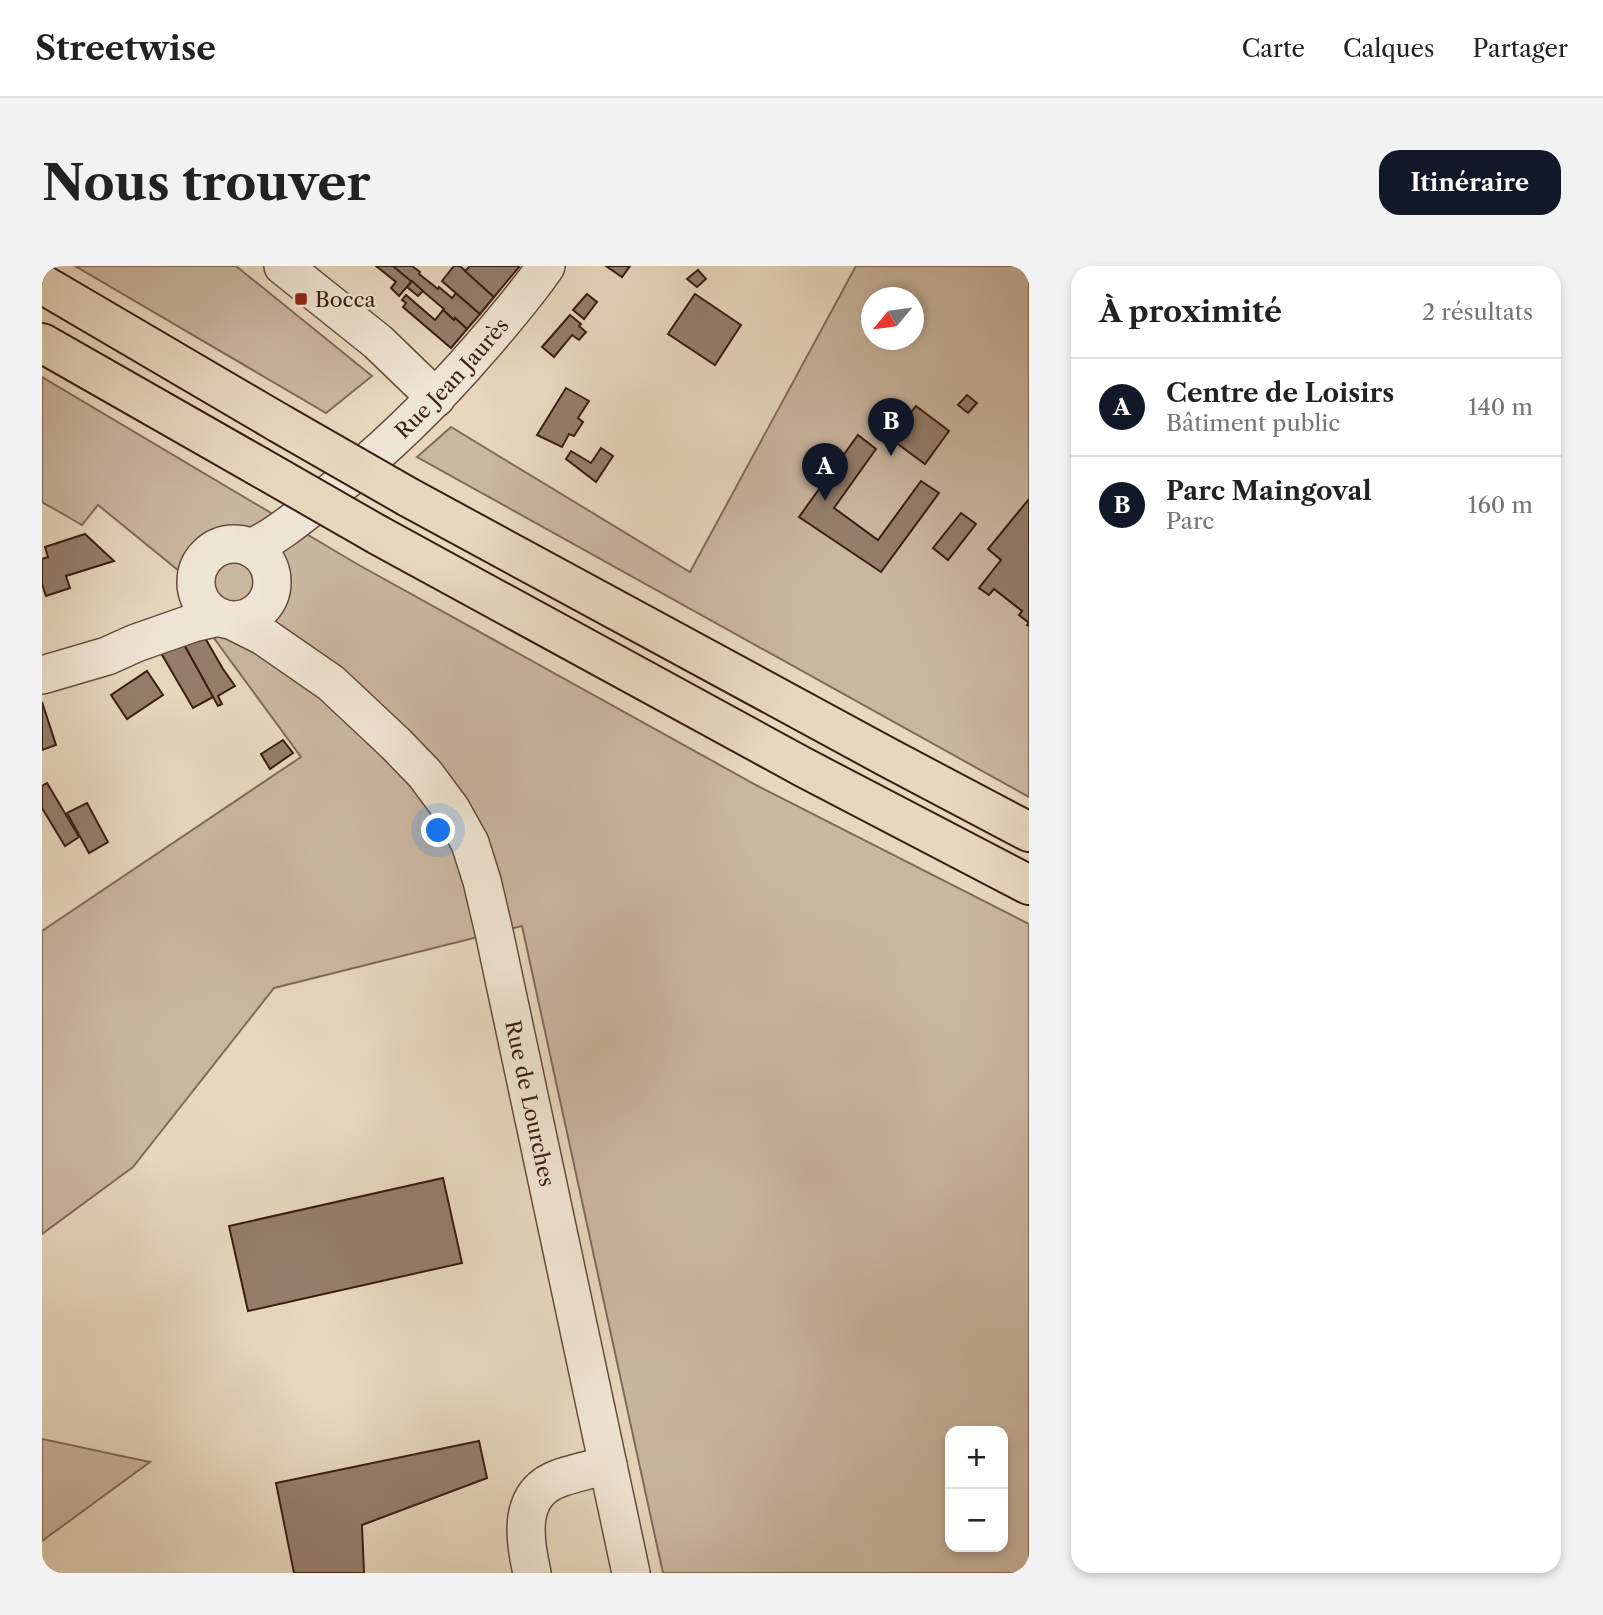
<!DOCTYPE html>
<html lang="fr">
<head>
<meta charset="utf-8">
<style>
  body { margin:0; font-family:"Libre Caslon Text",serif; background:#f2f2f2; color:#222 }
  .controls { position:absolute; right:21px; bottom:21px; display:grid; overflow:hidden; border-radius:14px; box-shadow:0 4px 10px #0003 }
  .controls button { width:63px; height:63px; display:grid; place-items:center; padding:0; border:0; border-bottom:2px solid #e0e0e0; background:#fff; color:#222; font:35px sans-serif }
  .compass { position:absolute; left:819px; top:21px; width:63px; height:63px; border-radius:50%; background:#fff; box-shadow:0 4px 10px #0003; rotate:241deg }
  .you { position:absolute; left:397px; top:565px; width:24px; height:24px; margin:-18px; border:5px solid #fff; border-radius:50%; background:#1a73e8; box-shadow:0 0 0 10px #1a73e833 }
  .badge { display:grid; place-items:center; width:46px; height:46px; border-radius:50%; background:#111827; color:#fff; font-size:23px; font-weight:700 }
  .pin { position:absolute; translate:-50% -58px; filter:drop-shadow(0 2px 4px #0008) }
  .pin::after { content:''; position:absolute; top:37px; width:24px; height:21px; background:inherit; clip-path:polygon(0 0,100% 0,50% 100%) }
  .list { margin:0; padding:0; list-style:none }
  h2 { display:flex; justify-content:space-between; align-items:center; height:91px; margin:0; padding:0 28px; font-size:30px }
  h2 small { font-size:23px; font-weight:400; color:#767676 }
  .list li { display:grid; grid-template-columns:46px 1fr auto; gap:21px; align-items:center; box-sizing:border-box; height:98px; padding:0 28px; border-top:2px solid #e0e0e0 }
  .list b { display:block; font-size:26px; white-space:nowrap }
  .list p { margin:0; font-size:23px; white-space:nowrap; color:#767676 }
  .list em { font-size:23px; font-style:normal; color:#767676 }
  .map { position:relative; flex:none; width:987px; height:1307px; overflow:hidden; border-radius:21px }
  header { display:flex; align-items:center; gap:42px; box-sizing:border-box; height:98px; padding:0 35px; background:#fff; border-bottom:2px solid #e0e0e0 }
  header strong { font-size:33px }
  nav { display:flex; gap:38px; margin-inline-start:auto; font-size:24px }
  .intro { display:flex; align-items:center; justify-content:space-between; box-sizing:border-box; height:168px; padding:0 42px }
  h1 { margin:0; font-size:49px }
  .button { padding:18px 32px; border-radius:21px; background:#111827; color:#fff; font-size:24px; font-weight:700 }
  main { display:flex; gap:42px; padding:0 42px }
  aside { flex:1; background:#fff; border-radius:21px; box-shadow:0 4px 10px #0003 }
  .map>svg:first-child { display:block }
  .green { fill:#cab7a0; stroke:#826a59; stroke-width:2; fill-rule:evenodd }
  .building { fill:#947e6b; stroke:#3b1d12; stroke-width:2 }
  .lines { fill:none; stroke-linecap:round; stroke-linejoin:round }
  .minor-casing { stroke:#664c3d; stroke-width:40 }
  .highway-casing { stroke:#3b1d12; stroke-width:42 }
  .minor { stroke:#efe5d4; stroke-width:37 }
  .highway { stroke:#e7d7bd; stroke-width:38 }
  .highway-bridge-casing { stroke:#3b1d12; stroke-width:42; stroke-linecap:butt }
  .highway-bridge { stroke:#e7d7bd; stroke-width:38 }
  .poi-dot { fill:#8f2418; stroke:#efe5d4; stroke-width:2.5 }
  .labels { text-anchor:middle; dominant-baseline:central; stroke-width:5; stroke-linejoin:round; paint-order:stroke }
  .poi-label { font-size:21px; fill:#3b1d12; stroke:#efe5d4; text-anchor:start }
  .street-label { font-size:21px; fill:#3b1d12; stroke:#efe5d4 }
</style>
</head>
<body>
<header>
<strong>Streetwise</strong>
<nav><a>Carte</a><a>Calques</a><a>Partager</a></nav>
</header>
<div class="intro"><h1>Nous trouver</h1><a class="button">Itinéraire</a></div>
<main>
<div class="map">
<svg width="987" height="1307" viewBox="0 0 987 1307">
  <rect width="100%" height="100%" fill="#e7d7bd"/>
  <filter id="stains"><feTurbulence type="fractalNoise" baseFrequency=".00286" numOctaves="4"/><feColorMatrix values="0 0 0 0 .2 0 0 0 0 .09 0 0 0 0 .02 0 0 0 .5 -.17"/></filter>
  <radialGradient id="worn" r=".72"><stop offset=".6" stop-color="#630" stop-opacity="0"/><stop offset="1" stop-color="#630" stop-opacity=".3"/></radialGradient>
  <g class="green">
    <path d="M 33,0 L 194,0 L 330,110 L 284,147 Z"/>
    <path d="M 814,0 L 987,0 L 987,531 L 375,191 L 409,161 L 648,306 ZM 830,32 L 872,32 L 872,74 L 830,74 Z"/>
    <path d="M 0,111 L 315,298 L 714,519 L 987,658 L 987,1305 L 978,1307 L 621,1307 L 480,660 L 232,722 L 91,901 L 0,968 L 0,665 L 259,491 L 166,364 L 137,305 L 56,239 L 40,259 L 0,236 ZM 908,1165 L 961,1165 L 961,1281 L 908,1281 Z"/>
    <path d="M 0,1173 L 108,1196 L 0,1275 Z"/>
  </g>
  <g class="building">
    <path d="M 334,0 L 351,0 L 370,15 L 357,30 L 349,22 L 354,16 Z"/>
    <path d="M 351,0 L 370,0 L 378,6 L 377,8 L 396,23 L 397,21 L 410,32 L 414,27 L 438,48 L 425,63 L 413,52 L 412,54 L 401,44 L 402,43 Z"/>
    <path d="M 412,0 L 418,0 L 452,31 L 438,48 L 400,15 Z"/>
    <path d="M 428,0 L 475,0 L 477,1 L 452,31 L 423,5 Z"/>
    <path d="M 564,0 L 588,0 L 580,11 Z"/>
    <path d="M 656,4 L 664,13 L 655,21 L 645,13 Z"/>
    <path d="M 370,15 L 381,25 L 376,30 L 365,21 Z"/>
    <path d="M 545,28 L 555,36 L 542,53 L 531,44 Z"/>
    <path d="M 653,28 L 699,59 L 673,99 L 626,68 Z"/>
    <path d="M 364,29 L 393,54 L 401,44 L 412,54 L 413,52 L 425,63 L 409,82 L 361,41 L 364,37 L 360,34 Z"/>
    <path d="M 528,49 L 539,58 L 537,60 L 544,66 L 537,74 L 530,69 L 512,91 L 500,81 Z"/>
    <path d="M 524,122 L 547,135 L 536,152 L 541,156 L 532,170 L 527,168 L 520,181 L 495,169 Z"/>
    <path d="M 925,129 L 935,137 L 926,147 L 916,139 Z"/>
    <path d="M 874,140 L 907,165 L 883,198 L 849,173 Z"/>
    <path d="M 816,169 L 834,183 L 792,242 L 836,274 L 879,215 L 897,227 L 839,306 L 757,251 Z"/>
    <path d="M 559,182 L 571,190 L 554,216 L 524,193 L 529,185 L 549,197 Z"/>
    <path d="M 987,233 L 987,360 L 985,359 L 987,357 L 977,349 L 980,345 L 952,323 L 947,329 L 937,322 L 959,294 L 946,283 Z"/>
    <path d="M 919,247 L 934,258 L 906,294 L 891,282 Z"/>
    <path d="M 43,268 L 72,295 L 24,310 L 28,322 L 4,330 L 0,318 L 0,293 L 6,291 L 3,281 Z"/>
    <path d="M 159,365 L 181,403 L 193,420 L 176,430 L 180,438 L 176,440 L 140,375 Z"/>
    <path d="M 140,375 L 171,431 L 151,442 L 119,387 Z"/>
    <path d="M 105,405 L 121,429 L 85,453 L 69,429 Z"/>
    <path d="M 0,436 L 14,479 L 0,484 Z"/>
    <path d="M 241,474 L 251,487 L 228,503 L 219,488 Z"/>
    <path d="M 5,517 L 37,571 L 23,580 L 0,542 L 0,520 Z"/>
    <path d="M 45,537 L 66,576 L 47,587 L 25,547 Z"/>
    <path d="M 401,912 L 420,997 L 206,1045 L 187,960 Z"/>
    <path d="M 437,1175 L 445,1212 L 320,1259 L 322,1307 L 252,1307 L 234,1217 Z"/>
  </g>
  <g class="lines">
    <g class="minor-casing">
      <g id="minor">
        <path d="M 241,0 L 336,76 L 394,132"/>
        <circle cx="192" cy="316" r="38"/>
        <path id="s1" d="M 209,282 C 235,270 257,251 279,234 C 339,188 392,136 441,79 C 463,53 485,28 504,0"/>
        <path id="s2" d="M 191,355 L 221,370 L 289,417 L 354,478 L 383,508 L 409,543 L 428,577 L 440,615 L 452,666 L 589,1307"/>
        <path d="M 0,409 L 65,390 L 94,377 L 151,357 L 177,351"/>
        <path d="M 490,1307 C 482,1272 475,1227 518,1212 C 533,1207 550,1203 566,1199"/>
      </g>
    </g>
    <g class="highway-casing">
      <g id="highway">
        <path d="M 0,18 L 237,157"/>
        <path d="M 0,77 L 214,199"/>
        <path d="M 366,231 L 845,491 L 987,566"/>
        <path d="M 336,269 L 761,501 L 987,619"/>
      </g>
    </g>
    <use href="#minor" class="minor"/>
    <use href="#highway" class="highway"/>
    <g class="highway-bridge-casing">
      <g id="highway-bridge">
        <path d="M 237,157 L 366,231"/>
        <path d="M 214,199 L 336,269"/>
      </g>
    </g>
    <use href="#highway-bridge" class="highway-bridge"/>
  </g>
  <rect class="poi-dot" x="252" y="26" width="14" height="14" rx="3.5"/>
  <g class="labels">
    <g class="poi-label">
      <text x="273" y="33">Bocca</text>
    </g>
    <g class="street-label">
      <text stroke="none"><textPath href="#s1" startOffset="264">Rue Jean Jaurès</textPath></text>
      <text stroke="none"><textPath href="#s2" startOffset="597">Rue de Lourches</textPath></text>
    </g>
  </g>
  <rect width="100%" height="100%" filter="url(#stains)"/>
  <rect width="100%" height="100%" fill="url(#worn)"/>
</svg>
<div class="controls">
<button>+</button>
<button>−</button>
</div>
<svg class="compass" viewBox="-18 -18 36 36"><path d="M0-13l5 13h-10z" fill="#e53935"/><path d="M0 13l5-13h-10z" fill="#767676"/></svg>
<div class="you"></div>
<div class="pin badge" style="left:783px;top:235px">A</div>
<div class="pin badge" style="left:849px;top:190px">B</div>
</div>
<aside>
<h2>À proximité<small>2 résultats</small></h2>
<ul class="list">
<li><span class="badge">A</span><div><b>Centre de Loisirs</b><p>Bâtiment public</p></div><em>140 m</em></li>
<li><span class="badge">B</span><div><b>Parc Maingoval</b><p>Parc</p></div><em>160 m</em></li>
</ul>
</aside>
</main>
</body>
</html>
